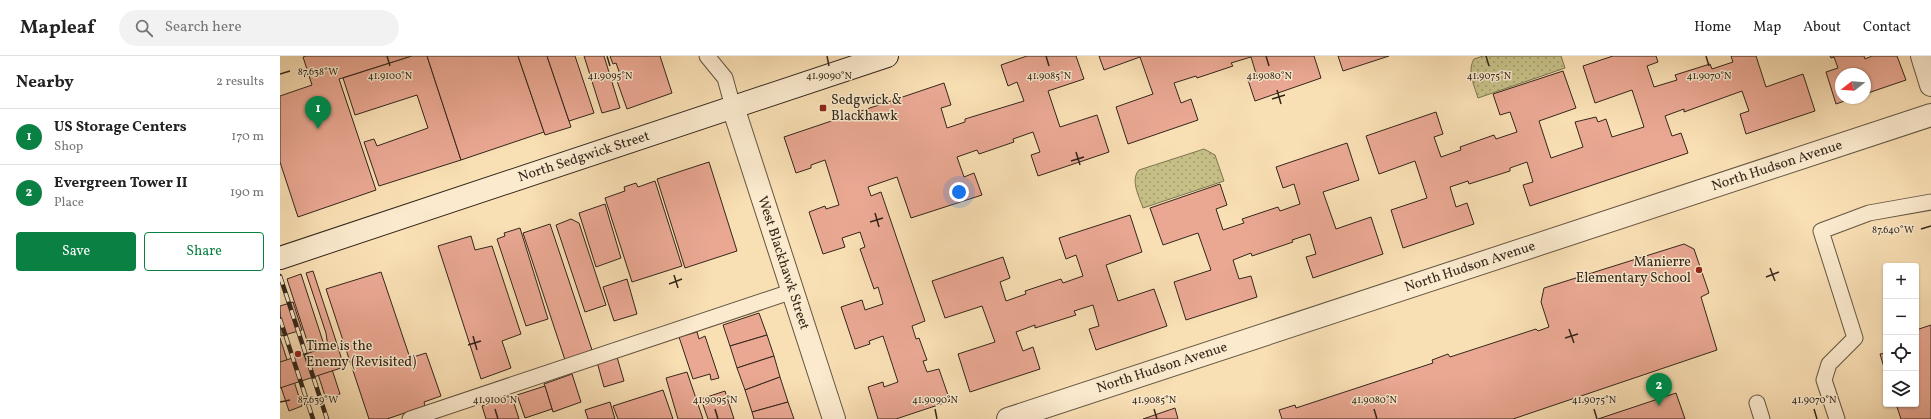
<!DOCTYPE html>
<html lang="en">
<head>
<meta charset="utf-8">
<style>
  body { margin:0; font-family:Vollkorn,serif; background:#f2f2f2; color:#222 }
  .controls { position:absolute; right:12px; bottom:12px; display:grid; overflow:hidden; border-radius:4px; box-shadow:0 1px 3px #0004 }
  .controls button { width:36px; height:36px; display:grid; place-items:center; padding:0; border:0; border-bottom:1px solid #e0e0e0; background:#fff; color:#222; font:20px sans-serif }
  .compass { position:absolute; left:1555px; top:12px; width:36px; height:36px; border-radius:50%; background:#fff; box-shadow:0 1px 3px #0004; rotate:253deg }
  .you { position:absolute; left:679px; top:136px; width:14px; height:14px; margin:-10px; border:3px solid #fff; border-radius:50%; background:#1a73e8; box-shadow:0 0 0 6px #1a73e833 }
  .badge { display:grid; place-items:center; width:26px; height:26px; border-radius:50%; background:#0b8043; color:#fff; font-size:13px; font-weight:700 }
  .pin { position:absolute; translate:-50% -33px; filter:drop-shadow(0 1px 2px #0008) }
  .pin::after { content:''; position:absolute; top:21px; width:14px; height:12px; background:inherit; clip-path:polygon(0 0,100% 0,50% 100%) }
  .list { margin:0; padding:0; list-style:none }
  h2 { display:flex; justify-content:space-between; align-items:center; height:52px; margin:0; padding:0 16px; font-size:17px }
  h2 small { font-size:13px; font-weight:400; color:#767676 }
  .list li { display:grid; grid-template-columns:26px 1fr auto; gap:12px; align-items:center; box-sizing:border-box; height:56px; padding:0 16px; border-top:1px solid #e0e0e0 }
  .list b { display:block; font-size:15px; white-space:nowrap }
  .list p { margin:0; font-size:13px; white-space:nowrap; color:#767676 }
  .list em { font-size:13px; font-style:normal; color:#767676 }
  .actions { display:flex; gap:8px; padding:12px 16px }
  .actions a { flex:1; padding:9px 0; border:1px solid #0b8043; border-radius:4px; text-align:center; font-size:14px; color:#0b8043 }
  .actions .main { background:#0b8043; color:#fff }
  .icon { flex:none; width:22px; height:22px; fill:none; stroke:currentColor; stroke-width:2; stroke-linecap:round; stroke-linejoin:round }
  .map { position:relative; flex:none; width:1651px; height:363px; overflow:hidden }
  header { display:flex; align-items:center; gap:24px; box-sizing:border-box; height:56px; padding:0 20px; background:#fff; border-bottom:1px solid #e0e0e0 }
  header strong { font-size:19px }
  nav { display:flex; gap:22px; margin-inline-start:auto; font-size:14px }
  .search { width:280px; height:36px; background:#f2f2f2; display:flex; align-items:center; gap:10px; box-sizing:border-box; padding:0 14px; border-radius:22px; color:#767676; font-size:15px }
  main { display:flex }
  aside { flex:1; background:#fff }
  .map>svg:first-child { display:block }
  .grass { fill:url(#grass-dots); stroke:#7c7451 }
  .building { fill:#eaa893; stroke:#33271b }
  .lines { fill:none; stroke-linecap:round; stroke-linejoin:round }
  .lane-casing { stroke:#645541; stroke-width:17 }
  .street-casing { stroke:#645541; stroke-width:24 }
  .secondary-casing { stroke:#33271b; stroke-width:24 }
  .lane { stroke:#fbeace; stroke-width:15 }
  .street { stroke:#fbeace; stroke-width:22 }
  .secondary { stroke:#fbeace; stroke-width:22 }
  .rail-casing { stroke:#33271b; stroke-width:4.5 }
  .rail { stroke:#fbeace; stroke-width:3; stroke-dasharray:9; stroke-linecap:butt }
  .ticks { fill:none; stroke:#33271b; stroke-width:1.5 }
  .poi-dot { fill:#8f2418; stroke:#fbeace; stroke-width:1.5 }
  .labels { text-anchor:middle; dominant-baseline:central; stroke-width:3; stroke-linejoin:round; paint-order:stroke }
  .poi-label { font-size:14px; fill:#33271b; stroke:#fbeace; text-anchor:start }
  .street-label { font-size:14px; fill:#33271b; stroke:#fbeace }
  .ticks-label { font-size:10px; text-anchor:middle; fill:#33271b; stroke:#fbeace; stroke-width:3; stroke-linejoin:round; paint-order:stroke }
</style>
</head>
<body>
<header>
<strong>Mapleaf</strong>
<div class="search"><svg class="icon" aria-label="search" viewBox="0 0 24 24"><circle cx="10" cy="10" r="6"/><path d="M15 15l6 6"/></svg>Search here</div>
<nav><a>Home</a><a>Map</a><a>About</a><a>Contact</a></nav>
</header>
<main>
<aside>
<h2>Nearby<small>2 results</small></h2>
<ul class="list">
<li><span class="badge">1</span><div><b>US Storage Centers</b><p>Shop</p></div><em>170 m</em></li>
<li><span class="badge">2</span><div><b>Evergreen Tower II</b><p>Place</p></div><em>190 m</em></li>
</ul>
<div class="actions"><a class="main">Save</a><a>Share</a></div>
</aside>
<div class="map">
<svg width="1651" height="363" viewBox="0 0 1651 363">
  <defs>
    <pattern id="grass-dots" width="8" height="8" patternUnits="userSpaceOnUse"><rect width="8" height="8" fill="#c6c087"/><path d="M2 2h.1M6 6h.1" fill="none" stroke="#a19c6e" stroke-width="1.8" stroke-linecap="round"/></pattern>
  </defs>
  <rect width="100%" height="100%" fill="#f9dfb4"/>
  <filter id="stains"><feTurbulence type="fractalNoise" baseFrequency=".005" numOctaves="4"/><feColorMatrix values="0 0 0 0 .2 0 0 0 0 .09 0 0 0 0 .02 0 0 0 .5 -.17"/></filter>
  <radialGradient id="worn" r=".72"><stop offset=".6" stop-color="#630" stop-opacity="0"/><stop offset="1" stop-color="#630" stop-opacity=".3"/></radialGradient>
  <g class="grass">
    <path d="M 1203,0 L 1281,0 L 1285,12 L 1198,42 C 1194,29 1187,15 1194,3 Z"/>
    <path d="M 924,93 L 935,99 L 944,125 L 863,152 C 859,140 850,124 859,114 Z"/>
  </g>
  <g class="building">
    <path d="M 26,0 L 132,0 L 59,23 L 96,134 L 18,161 L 0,106 L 0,40 L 32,29 L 23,1 Z"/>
    <path d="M 132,0 L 147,0 L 181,104 L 99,130 L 84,86 L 94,83 L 97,90 L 148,72 L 137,39 L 75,59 L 63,22 Z"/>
    <path d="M 147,0 L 238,0 L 264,76 L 181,104 Z"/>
    <path d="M 238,0 L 267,0 L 291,71 L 265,79 Z"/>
    <path d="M 267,0 L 295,0 L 314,57 L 289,65 Z"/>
    <path d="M 304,0 L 324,0 L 340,52 L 322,57 Z"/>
    <path d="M 330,0 L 380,0 L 392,37 L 347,53 L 337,25 L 341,21 L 336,7 L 333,8 Z"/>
    <path d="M 747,0 L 796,0 L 804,23 L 768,35 L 780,71 L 817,59 L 829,96 L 758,120 L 751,99 L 760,96 L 753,76 L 733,83 L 734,86 L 699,98 L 697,94 L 677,101 L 684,121 L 694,117 L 702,139 L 631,162 L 617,121 L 588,131 L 591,140 L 601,136 L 645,265 L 632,270 L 636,283 L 639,282 L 647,304 L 643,305 L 647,316 L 659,313 L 670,345 L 616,363 L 598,363 L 588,331 L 603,326 L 604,331 L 618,326 L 603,280 L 589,285 L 590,288 L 575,293 L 561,251 L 582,244 L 585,254 L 603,248 L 598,231 L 594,233 L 580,193 L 585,191 L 580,176 L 562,182 L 565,191 L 543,198 L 529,156 L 545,150 L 546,153 L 559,149 L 545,104 L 531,109 L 531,112 L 516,117 L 504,81 L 664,27 L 671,49 L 661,52 L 667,72 L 685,66 L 685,63 L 744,45 L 737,26 L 728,30 L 721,9 Z"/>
    <path d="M 819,0 L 1034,0 L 1041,22 L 975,45 L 968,24 L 977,21 L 971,1 L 951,7 L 953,10 L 917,22 L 916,20 L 894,27 L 901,47 L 911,43 L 918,64 L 848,88 L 836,51 L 873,38 L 860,1 L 824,14 Z"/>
    <path d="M 1058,0 L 1109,0 L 1063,15 Z"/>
    <path d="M 1333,0 L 1376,0 L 1378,6 L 1367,10 L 1374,31 L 1397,24 L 1395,19 L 1430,8 L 1432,13 L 1453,6 L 1451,0 L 1476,0 L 1486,31 L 1523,18 L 1535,55 L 1466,78 L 1460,58 L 1469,55 L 1462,35 L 1404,56 L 1404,53 L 1385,60 L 1392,80 L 1401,77 L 1408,97 L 1250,150 L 1243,129 L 1253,126 L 1247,106 L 1230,112 L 1230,115 L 1189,128 L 1188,125 L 1170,131 L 1176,151 L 1187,147 L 1194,168 L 1123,192 L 1111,154 L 1147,142 L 1135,105 L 1099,118 L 1086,80 L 1156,56 L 1163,78 L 1154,81 L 1161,101 L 1181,94 L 1180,91 L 1214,79 L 1216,83 L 1237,76 L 1230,56 L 1220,59 L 1213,38 L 1283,15 L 1296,52 L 1259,65 L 1271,102 L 1303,91 L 1295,66 L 1316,61 L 1318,66 L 1326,63 L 1332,81 L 1364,71 L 1352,34 L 1315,47 L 1303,10 Z"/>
    <path d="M 1550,0 L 1584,0 L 1585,3 L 1592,0 L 1617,0 L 1626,24 L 1585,38 L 1585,18 L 1561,18 L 1561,42 L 1573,42 L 1556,48 L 1546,16 L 1558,12 L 1554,1 L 1551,2 Z"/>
    <path d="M 1067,87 L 1079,124 L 1043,136 L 1056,173 L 1091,161 L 1103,198 L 1033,222 L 1026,201 L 1036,198 L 1030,178 L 1012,184 L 1013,186 L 972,200 L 971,197 L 953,204 L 959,223 L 971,220 L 977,241 L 906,264 L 894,226 L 931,214 L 918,177 L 883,189 L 870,152 L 940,128 L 947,149 L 936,153 L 943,174 L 964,167 L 962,163 L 998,151 L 1000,155 L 1020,148 L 1014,128 L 1003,132 L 996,111 Z"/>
    <path d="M 429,106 L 457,195 L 405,212 L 377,123 Z"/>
    <path d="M 375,125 L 402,210 L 352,226 L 325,142 L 345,135 L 344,131 L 356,127 L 358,131 Z"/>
    <path d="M 325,148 L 341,202 L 316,211 L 299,157 Z"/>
    <path d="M 850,159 L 862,196 L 826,209 L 838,245 L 874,233 L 887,270 L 816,294 L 809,273 L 819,270 L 813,249 L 794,255 L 796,259 L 755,272 L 755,269 L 736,276 L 743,295 L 753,291 L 760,313 L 690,336 L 678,298 L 715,286 L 702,250 L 665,262 L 652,225 L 723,201 L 730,222 L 720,226 L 726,245 L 746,238 L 745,235 L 781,223 L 783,227 L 803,220 L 796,199 L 786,203 L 779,182 Z"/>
    <path d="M 291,163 L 299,167 L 326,249 L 305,256 L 276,169 Z"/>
    <path d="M 270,168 L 312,294 L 285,304 L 243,177 Z"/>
    <path d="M 240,172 L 268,263 L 246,270 L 217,183 L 225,180 L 224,177 Z"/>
    <path d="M 191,180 L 195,194 L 212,190 L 241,278 L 222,285 L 231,312 L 201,323 L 158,190 Z"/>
    <path d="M 1404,188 L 1414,193 L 1429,237 L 1421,241 L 1437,294 L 1233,363 L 1002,363 L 999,354 L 1015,349 L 1016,352 L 1153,307 L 1152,304 L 1168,298 L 1170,301 L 1256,273 L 1258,275 L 1269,271 L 1261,246 L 1264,232 Z"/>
    <path d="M 33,215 L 57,288 L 48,291 L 46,277 L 26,217 Z"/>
    <path d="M 101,216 L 130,302 L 146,297 L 161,340 L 144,346 L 145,350 L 107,363 L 89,363 L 46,233 Z"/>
    <path d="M 21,218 L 60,338 L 46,343 L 7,223 Z"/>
    <path d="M 347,223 L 357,258 L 334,265 L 323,231 Z"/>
    <path d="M 13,246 L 22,274 L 1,280 L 0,250 Z"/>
    <path d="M 479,257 L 487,279 L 450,290 L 443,269 Z"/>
    <path d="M 1651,269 L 1651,363 L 1621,363 L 1616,348 L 1636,348 L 1636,274 Z"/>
    <path d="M 417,276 L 419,283 L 425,280 L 439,322 L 431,324 L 430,318 L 413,323 L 399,281 Z"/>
    <path d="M 487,279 L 494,300 L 457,312 L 450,290 Z"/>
    <path d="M 0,282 L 22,350 L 9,355 L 0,328 Z"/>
    <path d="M 57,288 L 64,311 L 0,332 L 0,306 Z"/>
    <path d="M 1606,297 L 1606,318 L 1600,298 Z"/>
    <path d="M 494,300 L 500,321 L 465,334 L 457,312 Z"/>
    <path d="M 337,301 L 344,325 L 324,331 L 317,306 Z"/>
    <path d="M 407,316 L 423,363 L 398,363 L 386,322 Z"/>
    <path d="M 292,318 L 301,346 L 273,356 L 264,328 Z"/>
    <path d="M 500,321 L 508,346 L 472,356 L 465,334 Z"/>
    <path d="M 265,330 L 272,353 L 245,362 L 237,339 Z"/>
    <path d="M 383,334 L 393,363 L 338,363 L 333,350 Z"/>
    <path d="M 445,335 L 454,363 L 428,363 L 421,343 Z"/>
    <path d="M 1396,337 L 1405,363 L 1318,363 Z"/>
    <path d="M 232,341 L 239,363 L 206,363 L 202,350 Z"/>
    <path d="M 330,346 L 335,363 L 308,363 L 305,354 Z"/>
    <path d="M 508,346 L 514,363 L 474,363 L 472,356 Z"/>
    <path d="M 895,352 L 898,363 L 863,363 Z"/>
  </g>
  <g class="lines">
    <g class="lane-casing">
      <g id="lane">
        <path d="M 427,0 L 445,22 L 453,51"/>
        <path d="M 1477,347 L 1482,363"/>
        <path d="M 130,363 L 513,235"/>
        <path d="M 1557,363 L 1544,324 L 1549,308 L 1575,282 L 1541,175 L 1589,157 L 1651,146"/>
      </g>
    </g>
    <g class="street-casing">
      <g id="street">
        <path d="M 1642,0 L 1651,29"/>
        <path d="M 453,51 L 554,363"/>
        <path d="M 728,363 L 1651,59"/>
      </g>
    </g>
    <g class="secondary-casing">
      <path id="secondary" d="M 0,202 L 607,0"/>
    </g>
    <use href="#lane" class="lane"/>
    <use href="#street" class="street"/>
    <use href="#secondary" class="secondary"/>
    <g class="rail-casing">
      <g id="rail">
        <path d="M 0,220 L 47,363"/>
        <path d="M 0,263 L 33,363"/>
      </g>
    </g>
    <use href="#rail" class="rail"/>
  </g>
  <path class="ticks" d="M 107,0 L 110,10M 327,0 L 330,10M 547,0 L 549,10M 766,0 L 769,10M 986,0 L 989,10M 1206,0 L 1209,10M 1426,0 L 1429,10M 0,18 L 10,15M 997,34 L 1001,48M 992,43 L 1005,39M 796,96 L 800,109M 791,105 L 804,101M 595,157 L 599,171M 590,166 L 603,162M 1641,173 L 1651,170M 1490,212 L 1495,225M 394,219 L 398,232M 1486,221 L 1499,216M 389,228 L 402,223M 1289,273 L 1294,287M 193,280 L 197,294M 1285,282 L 1298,278M 188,289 L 201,285M 0,346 L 10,344M 215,353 L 218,363M 435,353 L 438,363M 655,353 L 657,363M 874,353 L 877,363M 1094,353 L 1097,363M 1314,353 L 1317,363M 1534,353 L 1537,363"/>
  <g class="poi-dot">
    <rect x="539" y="48" width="8" height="8" rx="2"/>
    <circle cx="1419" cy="214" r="4"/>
    <circle cx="18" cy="298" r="4"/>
  </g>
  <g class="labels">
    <g class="poi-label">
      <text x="551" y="44">Sedgwick &amp;<tspan x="551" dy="16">Blackhawk</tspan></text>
      <text x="1411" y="206" text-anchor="end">Manierre<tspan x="1411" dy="16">Elementary School</tspan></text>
      <text x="26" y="290">Time is the<tspan x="26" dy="16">Enemy (Revisited)</tspan></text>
    </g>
    <g class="street-label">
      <text transform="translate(304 101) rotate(-18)">North Sedgwick Street</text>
      <text transform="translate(1497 110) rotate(-18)">North Hudson Avenue</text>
      <text transform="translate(503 207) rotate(72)">West Blackhawk Street</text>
      <text transform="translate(1190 211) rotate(-18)">North Hudson Avenue</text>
      <text transform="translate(882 312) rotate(-18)">North Hudson Avenue</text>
    </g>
  </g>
  <g class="ticks-label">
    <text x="38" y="19">87.638°W</text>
    <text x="110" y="23">41.9100°N</text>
    <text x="330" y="23">41.9095°N</text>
    <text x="549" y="23">41.9090°N</text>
    <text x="769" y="23">41.9085°N</text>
    <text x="989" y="23">41.9080°N</text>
    <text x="1209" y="23">41.9075°N</text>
    <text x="1429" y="23">41.9070°N</text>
    <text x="1613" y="177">87.640°W</text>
    <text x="215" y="347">41.9100°N</text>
    <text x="435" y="347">41.9095°N</text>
    <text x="655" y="347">41.9090°N</text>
    <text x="874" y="347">41.9085°N</text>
    <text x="1094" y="347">41.9080°N</text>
    <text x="1314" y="347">41.9075°N</text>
    <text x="1534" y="347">41.9070°N</text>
    <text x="38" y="347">87.639°W</text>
  </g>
  <rect width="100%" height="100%" filter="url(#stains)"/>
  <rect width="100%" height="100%" fill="url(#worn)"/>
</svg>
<div class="controls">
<button>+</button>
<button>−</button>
<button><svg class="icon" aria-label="locate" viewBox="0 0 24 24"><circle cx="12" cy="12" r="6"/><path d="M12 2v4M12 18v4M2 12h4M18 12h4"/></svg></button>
<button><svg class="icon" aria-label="layers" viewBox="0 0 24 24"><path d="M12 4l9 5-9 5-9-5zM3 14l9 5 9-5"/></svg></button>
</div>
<svg class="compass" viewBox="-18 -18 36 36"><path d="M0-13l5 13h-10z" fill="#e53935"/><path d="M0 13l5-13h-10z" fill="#767676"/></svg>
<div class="you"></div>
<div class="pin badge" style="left:38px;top:73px">1</div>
<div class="pin badge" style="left:1379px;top:350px">2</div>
</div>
</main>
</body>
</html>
